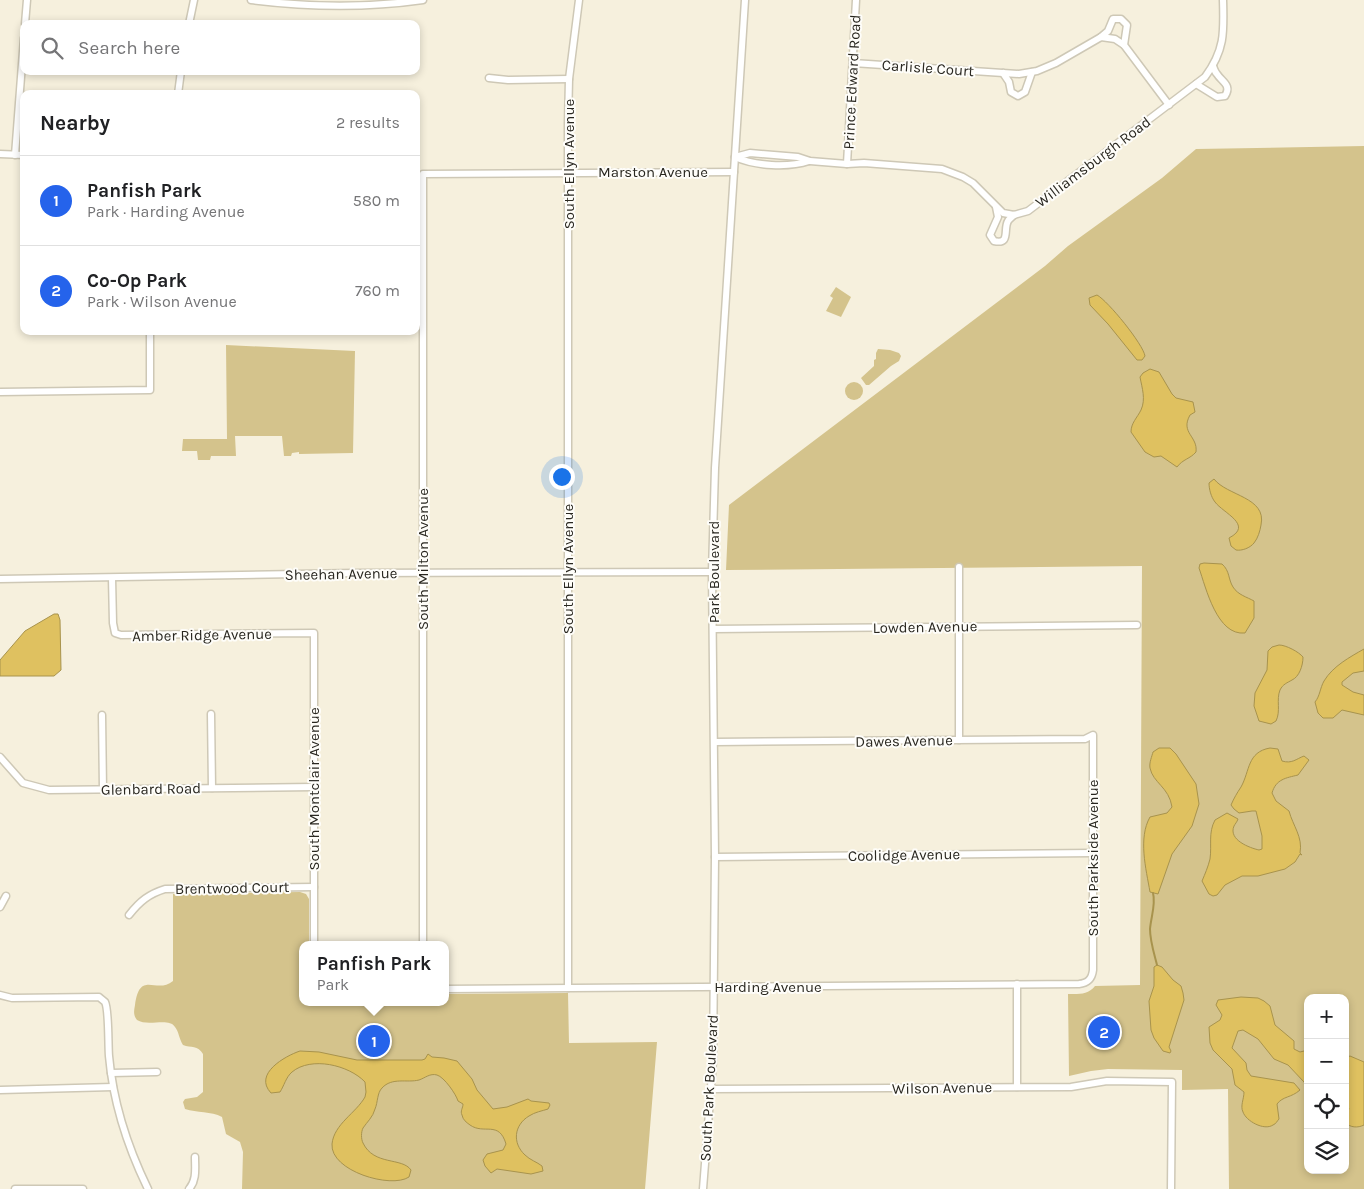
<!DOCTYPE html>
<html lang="en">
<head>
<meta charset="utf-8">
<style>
  body { margin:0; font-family:Karla,sans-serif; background:#f2f2f2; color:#202124 }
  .controls { position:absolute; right:15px; bottom:15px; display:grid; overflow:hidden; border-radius:10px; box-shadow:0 2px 8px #0003 }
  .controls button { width:45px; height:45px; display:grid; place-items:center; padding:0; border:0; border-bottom:1px solid #e0e0e0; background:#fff; color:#202124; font:25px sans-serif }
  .you { position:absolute; left:561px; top:476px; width:18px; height:18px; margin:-12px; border:4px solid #fff; border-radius:50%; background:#1a73e8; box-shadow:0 0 0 8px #1a73e833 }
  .badge { display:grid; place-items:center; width:32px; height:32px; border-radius:50%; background:#2563eb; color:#fff; font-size:16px; font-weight:700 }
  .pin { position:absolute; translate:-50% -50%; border:2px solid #fff; box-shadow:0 1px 5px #0006 }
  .popup { position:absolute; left:299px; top:941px; width:150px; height:65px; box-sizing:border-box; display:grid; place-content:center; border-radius:10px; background:#fff; filter:drop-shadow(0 1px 4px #0005); font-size:16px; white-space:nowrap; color:#757577 }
  .popup b { font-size:19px; color:#202124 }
  .popup::after { content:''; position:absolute; left:50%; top:100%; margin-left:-10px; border:10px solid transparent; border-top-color:#fff }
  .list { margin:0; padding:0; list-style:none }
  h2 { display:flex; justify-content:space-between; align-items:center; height:65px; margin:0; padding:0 20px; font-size:21px }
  h2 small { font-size:16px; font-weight:400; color:#757577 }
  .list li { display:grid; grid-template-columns:32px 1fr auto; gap:15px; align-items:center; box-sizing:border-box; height:90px; padding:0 20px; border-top:1px solid #e0e0e0 }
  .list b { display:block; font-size:19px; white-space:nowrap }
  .list p { margin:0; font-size:16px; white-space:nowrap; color:#757577 }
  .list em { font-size:16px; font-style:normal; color:#757577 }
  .icon { flex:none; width:28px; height:28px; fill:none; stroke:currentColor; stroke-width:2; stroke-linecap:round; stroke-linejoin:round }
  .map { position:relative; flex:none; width:1364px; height:1189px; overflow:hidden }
  .search { position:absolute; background:#fff; box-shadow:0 2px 8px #0003; left:20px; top:20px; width:400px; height:55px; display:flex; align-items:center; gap:12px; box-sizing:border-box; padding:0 18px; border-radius:10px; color:#757577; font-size:19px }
  .panel { position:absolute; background:#fff; box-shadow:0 2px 8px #0003; left:20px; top:90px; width:400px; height:245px; border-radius:10px }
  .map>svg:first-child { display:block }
  .green { fill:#d4c38c; fill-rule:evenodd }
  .water { fill:#dfc160; stroke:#a8934d }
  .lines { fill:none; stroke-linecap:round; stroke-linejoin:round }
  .stream { stroke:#a8934d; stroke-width:2 }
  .minor-casing { stroke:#cec8b6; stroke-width:9 }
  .minor { stroke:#fff; stroke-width:6 }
  .labels { text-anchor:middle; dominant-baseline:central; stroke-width:4; stroke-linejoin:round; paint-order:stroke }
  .street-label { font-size:15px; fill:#292720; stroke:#fefdf9 }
</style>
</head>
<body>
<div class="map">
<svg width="1364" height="1189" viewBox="0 0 1364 1189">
  <rect width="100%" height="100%" fill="#f6f0dd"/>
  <g class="green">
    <path d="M 1364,146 L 1364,1189 L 1229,1189 L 1228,1089 L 1182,1090 L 1182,1070 L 1108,1069 L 1091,1071 L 1069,1076 L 1068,994 C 1079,994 1088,995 1095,986 L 1140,985 L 1142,566 L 726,570 L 729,505 L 1045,266 L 1068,246 L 1162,178 L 1196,149 ZM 1308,998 L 1345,998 L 1345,1170 L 1308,1170 Z"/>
    <path d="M 836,287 L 851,297 L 841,317 L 826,311 L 833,298 L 830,296 Z"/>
    <path d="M 226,345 L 355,351 L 353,453 L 299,454 L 299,452 L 292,453 L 291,456 L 284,456 L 282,436 L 235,436 L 236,456 L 211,456 L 210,460 L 198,460 L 197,451 L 182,451 L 183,439 L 227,439 Z"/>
    <path d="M 878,349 L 890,350 L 899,353 L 901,356 L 899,361 L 891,366 L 869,385 L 866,385 L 861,378 L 874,366 L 874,360 L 876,359 L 876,353 Z"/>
    <circle cx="854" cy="391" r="9"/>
    <path d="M 300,892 L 306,894 L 309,899 L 309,945 L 303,945 L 303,1002 L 445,1002 L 445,994 L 568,993 L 569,1043 L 657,1042 L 645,1189 L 242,1189 L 243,1152 L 240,1142 L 226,1134 L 222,1117 C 211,1111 197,1113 185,1109 L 183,1102 L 185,1099 L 197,1097 L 203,1092 L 203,1054 C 198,1045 191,1048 183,1045 C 179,1039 179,1032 175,1027 C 169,1017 148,1027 137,1020 C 133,1015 134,1011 135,1005 C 140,969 156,995 173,981 L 173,894 Z"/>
  </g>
  <g class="water">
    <path d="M 1097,295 C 1108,301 1143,344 1145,356 L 1142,360 L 1137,360 L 1108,324 L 1090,305 L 1089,298 Z"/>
    <path d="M 1150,369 L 1159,372 L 1172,394 L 1176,398 L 1193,402 L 1195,412 L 1190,415 C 1180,433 1198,436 1196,452 C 1190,459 1183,459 1177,467 L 1161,456 L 1154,457 L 1145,452 L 1131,432 C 1131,423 1137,418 1141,410 C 1146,399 1142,388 1140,377 L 1143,373 Z"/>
    <path d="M 1214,479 C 1227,496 1267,497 1261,525 C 1260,531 1258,538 1254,543 C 1250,548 1242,551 1236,550 L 1231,546 L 1229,538 C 1254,525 1223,513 1215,502 C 1211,497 1209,489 1209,483 Z"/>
    <path d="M 1204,563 L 1222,564 C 1230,571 1228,579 1233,587 C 1238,595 1247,597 1254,601 L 1254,618 L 1245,633 C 1217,636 1206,588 1199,568 L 1200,564 Z"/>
    <path d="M 54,614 L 58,614 L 60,620 L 61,670 L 54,676 L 0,676 L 0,660 L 25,631 Z"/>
    <path d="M 1279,645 C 1286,645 1299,652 1303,657 C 1303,666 1299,677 1292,680 C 1287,683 1283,684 1280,690 C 1276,700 1281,711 1276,721 L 1271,724 L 1259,721 L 1254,706 L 1255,693 L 1267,670 L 1268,651 L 1272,647 Z"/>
    <path d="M 1364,649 L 1364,671 L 1353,673 L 1342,682 L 1342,685 L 1353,692 L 1364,695 L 1364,715 L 1342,710 L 1333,718 L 1323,718 L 1318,713 L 1315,702 C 1320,696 1320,688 1324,681 C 1333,666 1350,657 1364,649 Z"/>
    <path d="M 1159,748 L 1170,748 L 1176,754 L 1196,784 L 1199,804 L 1192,826 L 1172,854 L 1158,894 L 1150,892 C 1146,869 1138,838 1150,817 L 1167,813 L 1172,807 C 1169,787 1153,783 1150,768 C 1149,763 1152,756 1153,752 Z"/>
    <path d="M 1270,748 L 1278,749 L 1282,761 C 1292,764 1296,759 1304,756 L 1309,760 L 1298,775 C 1286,778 1276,779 1272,793 L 1276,801 L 1289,811 C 1293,826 1303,837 1300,853 L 1302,855 L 1300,854 L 1295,862 L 1285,869 L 1258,876 L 1242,876 L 1225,885 L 1217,895 L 1213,896 L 1209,894 L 1202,881 C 1205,874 1208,867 1210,859 C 1212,845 1208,833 1215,820 L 1227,813 L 1238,819 C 1237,822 1235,824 1234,826 C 1228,840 1250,848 1259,850 L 1262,849 L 1262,836 L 1256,811 L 1252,811 L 1239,813 L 1234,809 L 1231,805 C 1234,798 1237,793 1241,787 C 1250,771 1247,752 1270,748 Z"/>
    <path d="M 1157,965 L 1162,967 L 1173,980 L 1181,986 L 1183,993 L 1184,1000 L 1169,1047 L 1171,1051 L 1170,1053 L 1163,1051 L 1154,1038 L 1151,1030 L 1149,1001 L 1154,986 L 1154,967 Z"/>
    <path d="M 1241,997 L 1258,998 L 1264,1001 L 1270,1006 L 1275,1025 L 1294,1041 L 1294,1049 L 1300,1052 L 1308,1050 L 1308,1088 L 1304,1082 L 1288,1065 L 1274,1059 L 1258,1039 L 1243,1030 L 1238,1031 L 1232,1048 L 1246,1063 L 1247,1070 L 1251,1076 L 1294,1083 L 1300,1090 C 1291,1098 1283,1096 1277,1104 L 1279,1119 C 1277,1121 1276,1124 1273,1125 C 1264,1131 1246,1121 1243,1112 C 1240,1106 1244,1099 1244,1092 L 1235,1085 L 1232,1069 L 1213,1050 L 1210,1043 L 1209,1027 L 1220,1020 L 1222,1015 L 1216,1005 L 1218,1000 Z"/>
    <path d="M 300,1051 L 319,1052 L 357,1060 L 422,1060 L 425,1059 L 428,1054 L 432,1057 L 444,1058 L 457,1061 L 472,1079 L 477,1090 L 493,1109 L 507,1107 L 528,1099 L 531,1101 L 549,1103 L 550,1105 L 548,1109 C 542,1111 535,1112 529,1116 C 514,1125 512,1143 525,1155 C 530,1160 537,1162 542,1166 L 543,1171 L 531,1174 L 497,1169 L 491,1173 L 485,1166 L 483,1160 L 487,1154 L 503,1150 L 506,1144 C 499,1120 484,1135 470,1125 C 466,1122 463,1120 462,1115 C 460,1111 463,1108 463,1104 L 458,1101 C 456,1094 444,1077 437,1075 C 430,1073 425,1078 419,1080 C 407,1083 392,1077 382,1088 C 377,1093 378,1102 375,1109 C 373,1117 367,1122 363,1128 C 361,1132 361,1139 363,1143 C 374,1166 402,1157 411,1170 L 409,1177 C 391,1189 330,1171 332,1144 C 334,1124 356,1113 365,1097 L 366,1092 L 365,1082 C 349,1065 311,1056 292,1072 C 286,1077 284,1086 280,1092 L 271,1093 C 253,1074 285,1056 300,1051 Z"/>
    <path d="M 1350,1056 L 1364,1062 L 1364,1125 C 1358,1128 1350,1128 1345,1122 L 1345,1114 L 1349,1109 L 1345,1101 L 1345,1058 Z"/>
  </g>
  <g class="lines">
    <path class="stream" d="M 1153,893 C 1156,904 1151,917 1150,929 C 1150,941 1154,953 1157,965"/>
    <g class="minor-casing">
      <g id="minor">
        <path d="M 251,0 C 307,7 367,8 423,0"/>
        <path d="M 25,24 L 27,0"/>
        <path d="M 189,24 L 194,0"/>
        <path d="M 1101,37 L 1108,31 L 1113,19 L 1121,19 L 1127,25 L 1124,45"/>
        <path d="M 853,63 L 1019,74 L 1037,71 L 1056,63 L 1101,37 L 1115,39 L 1124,45 L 1169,105"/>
        <path d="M 1003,73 L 1009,82 L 1011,92 L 1018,96 L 1025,92 L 1032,72"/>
        <path d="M 489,78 L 508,80 L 569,79"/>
        <path d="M 1196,84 L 1217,97 L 1225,96 C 1232,85 1222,82 1217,74 C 1215,72 1214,69 1213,66"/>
        <path d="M 178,94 L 181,71"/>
        <path d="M 0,154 L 24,155"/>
        <path d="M 15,155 L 24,38"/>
        <path d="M 735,157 L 750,153 L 798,157 L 810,161 L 847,164 L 864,163 L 942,169 L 963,177 L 973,183 L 1003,213 L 1014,215 L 1028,211 L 1205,77 C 1225,50 1224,32 1223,0"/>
        <path d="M 735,157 C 755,166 788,168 809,161"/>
        <path d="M 847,164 L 856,0"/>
        <path d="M 996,207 L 998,217 L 990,235 L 994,241 C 1011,245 1003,229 1008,221 C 1009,219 1012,217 1014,215"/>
        <path d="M 0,392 L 150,390 L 150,331"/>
        <path d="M 112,578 L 113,623 L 115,633 L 121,635 L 314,633 L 314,945"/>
        <path d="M 0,579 L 355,573 L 712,572"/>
        <path d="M 714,629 L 1137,625"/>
        <path d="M 211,714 L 212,788"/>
        <path d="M 102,715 L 103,790"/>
        <path d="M 959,740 L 959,567"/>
        <path d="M 0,757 L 23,783 L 49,790 L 314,787"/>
        <path d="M 715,857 L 1093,853"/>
        <path d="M 0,907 L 6,896"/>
        <path d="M 129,915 C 140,901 149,894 165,889 L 314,887"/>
        <path d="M 423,945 L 423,174 L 734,172"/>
        <path d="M 1017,984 L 1017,1087"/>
        <path d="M 568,988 L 568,124 L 569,79 L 579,0"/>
        <path d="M 445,989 L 1079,984 C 1088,983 1092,979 1093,970 L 1093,735 L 1085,739 L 715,742"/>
        <path d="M 0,995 L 12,998 L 99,997 C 100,998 104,1001 105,1002 C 109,1009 108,1045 109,1056 C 113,1102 128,1148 148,1189"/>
        <path d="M 111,1073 L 157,1072"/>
        <path d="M 712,1089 L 1071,1087 L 1107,1081 L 1172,1082 L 1171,1189"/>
        <path d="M 0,1090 L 113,1087"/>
        <path d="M 15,1189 L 83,1189"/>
        <path d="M 189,1189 C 197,1180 195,1168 195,1157"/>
        <path d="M 703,1189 L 713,1061 L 715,857 L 712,572 L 715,468 L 745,0"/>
      </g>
    </g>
    <use href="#minor" class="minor"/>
  </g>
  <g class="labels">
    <g class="street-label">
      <text transform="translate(928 68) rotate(4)">Carlisle Court</text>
      <text transform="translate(852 82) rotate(-87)">Prince Edward Road</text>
      <text transform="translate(1093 162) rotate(-37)">Williamsburgh Road</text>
      <text transform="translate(569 164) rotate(-90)">South Ellyn Avenue</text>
      <text x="653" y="172">Marston Avenue</text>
      <text transform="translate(423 559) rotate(-90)">South Milton Avenue</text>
      <text transform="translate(568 569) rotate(-90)">South Ellyn Avenue</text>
      <text transform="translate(714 572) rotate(-90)">Park Boulevard</text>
      <text transform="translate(341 574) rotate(-1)">Sheehan Avenue</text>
      <text transform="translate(925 627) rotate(-1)">Lowden Avenue</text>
      <text transform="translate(202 635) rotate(-1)">Amber Ridge Avenue</text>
      <text transform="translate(904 741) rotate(-1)">Dawes Avenue</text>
      <text transform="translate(151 789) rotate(-1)">Glenbard Road</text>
      <text transform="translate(314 789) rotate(-90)">South Montclair Avenue</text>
      <text transform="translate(904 855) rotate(-1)">Coolidge Avenue</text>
      <text transform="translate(1093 858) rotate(-90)">South Parkside Avenue</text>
      <text transform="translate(232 888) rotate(-1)">Brentwood Court</text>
      <text x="768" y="987">Harding Avenue</text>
      <text transform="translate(709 1088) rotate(-87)">South Park Boulevard</text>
      <text transform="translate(942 1088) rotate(-1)">Wilson Avenue</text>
    </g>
  </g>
</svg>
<div class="controls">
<button>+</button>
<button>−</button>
<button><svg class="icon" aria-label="locate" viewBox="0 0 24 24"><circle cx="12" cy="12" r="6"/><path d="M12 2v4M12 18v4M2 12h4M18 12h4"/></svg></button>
<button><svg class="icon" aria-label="layers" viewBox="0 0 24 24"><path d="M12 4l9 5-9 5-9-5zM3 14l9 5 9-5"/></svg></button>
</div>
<div class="you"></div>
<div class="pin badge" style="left:374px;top:1041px">1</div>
<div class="popup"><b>Panfish Park</b>Park</div>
<div class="pin badge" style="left:1104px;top:1032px">2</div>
<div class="search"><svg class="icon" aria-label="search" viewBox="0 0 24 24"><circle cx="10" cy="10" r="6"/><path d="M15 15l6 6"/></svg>Search here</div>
<section class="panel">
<h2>Nearby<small>2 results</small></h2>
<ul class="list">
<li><span class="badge">1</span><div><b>Panfish Park</b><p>Park · Harding Avenue</p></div><em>580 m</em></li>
<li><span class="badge">2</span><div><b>Co-Op Park</b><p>Park · Wilson Avenue</p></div><em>760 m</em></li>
</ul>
</section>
</div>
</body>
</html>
